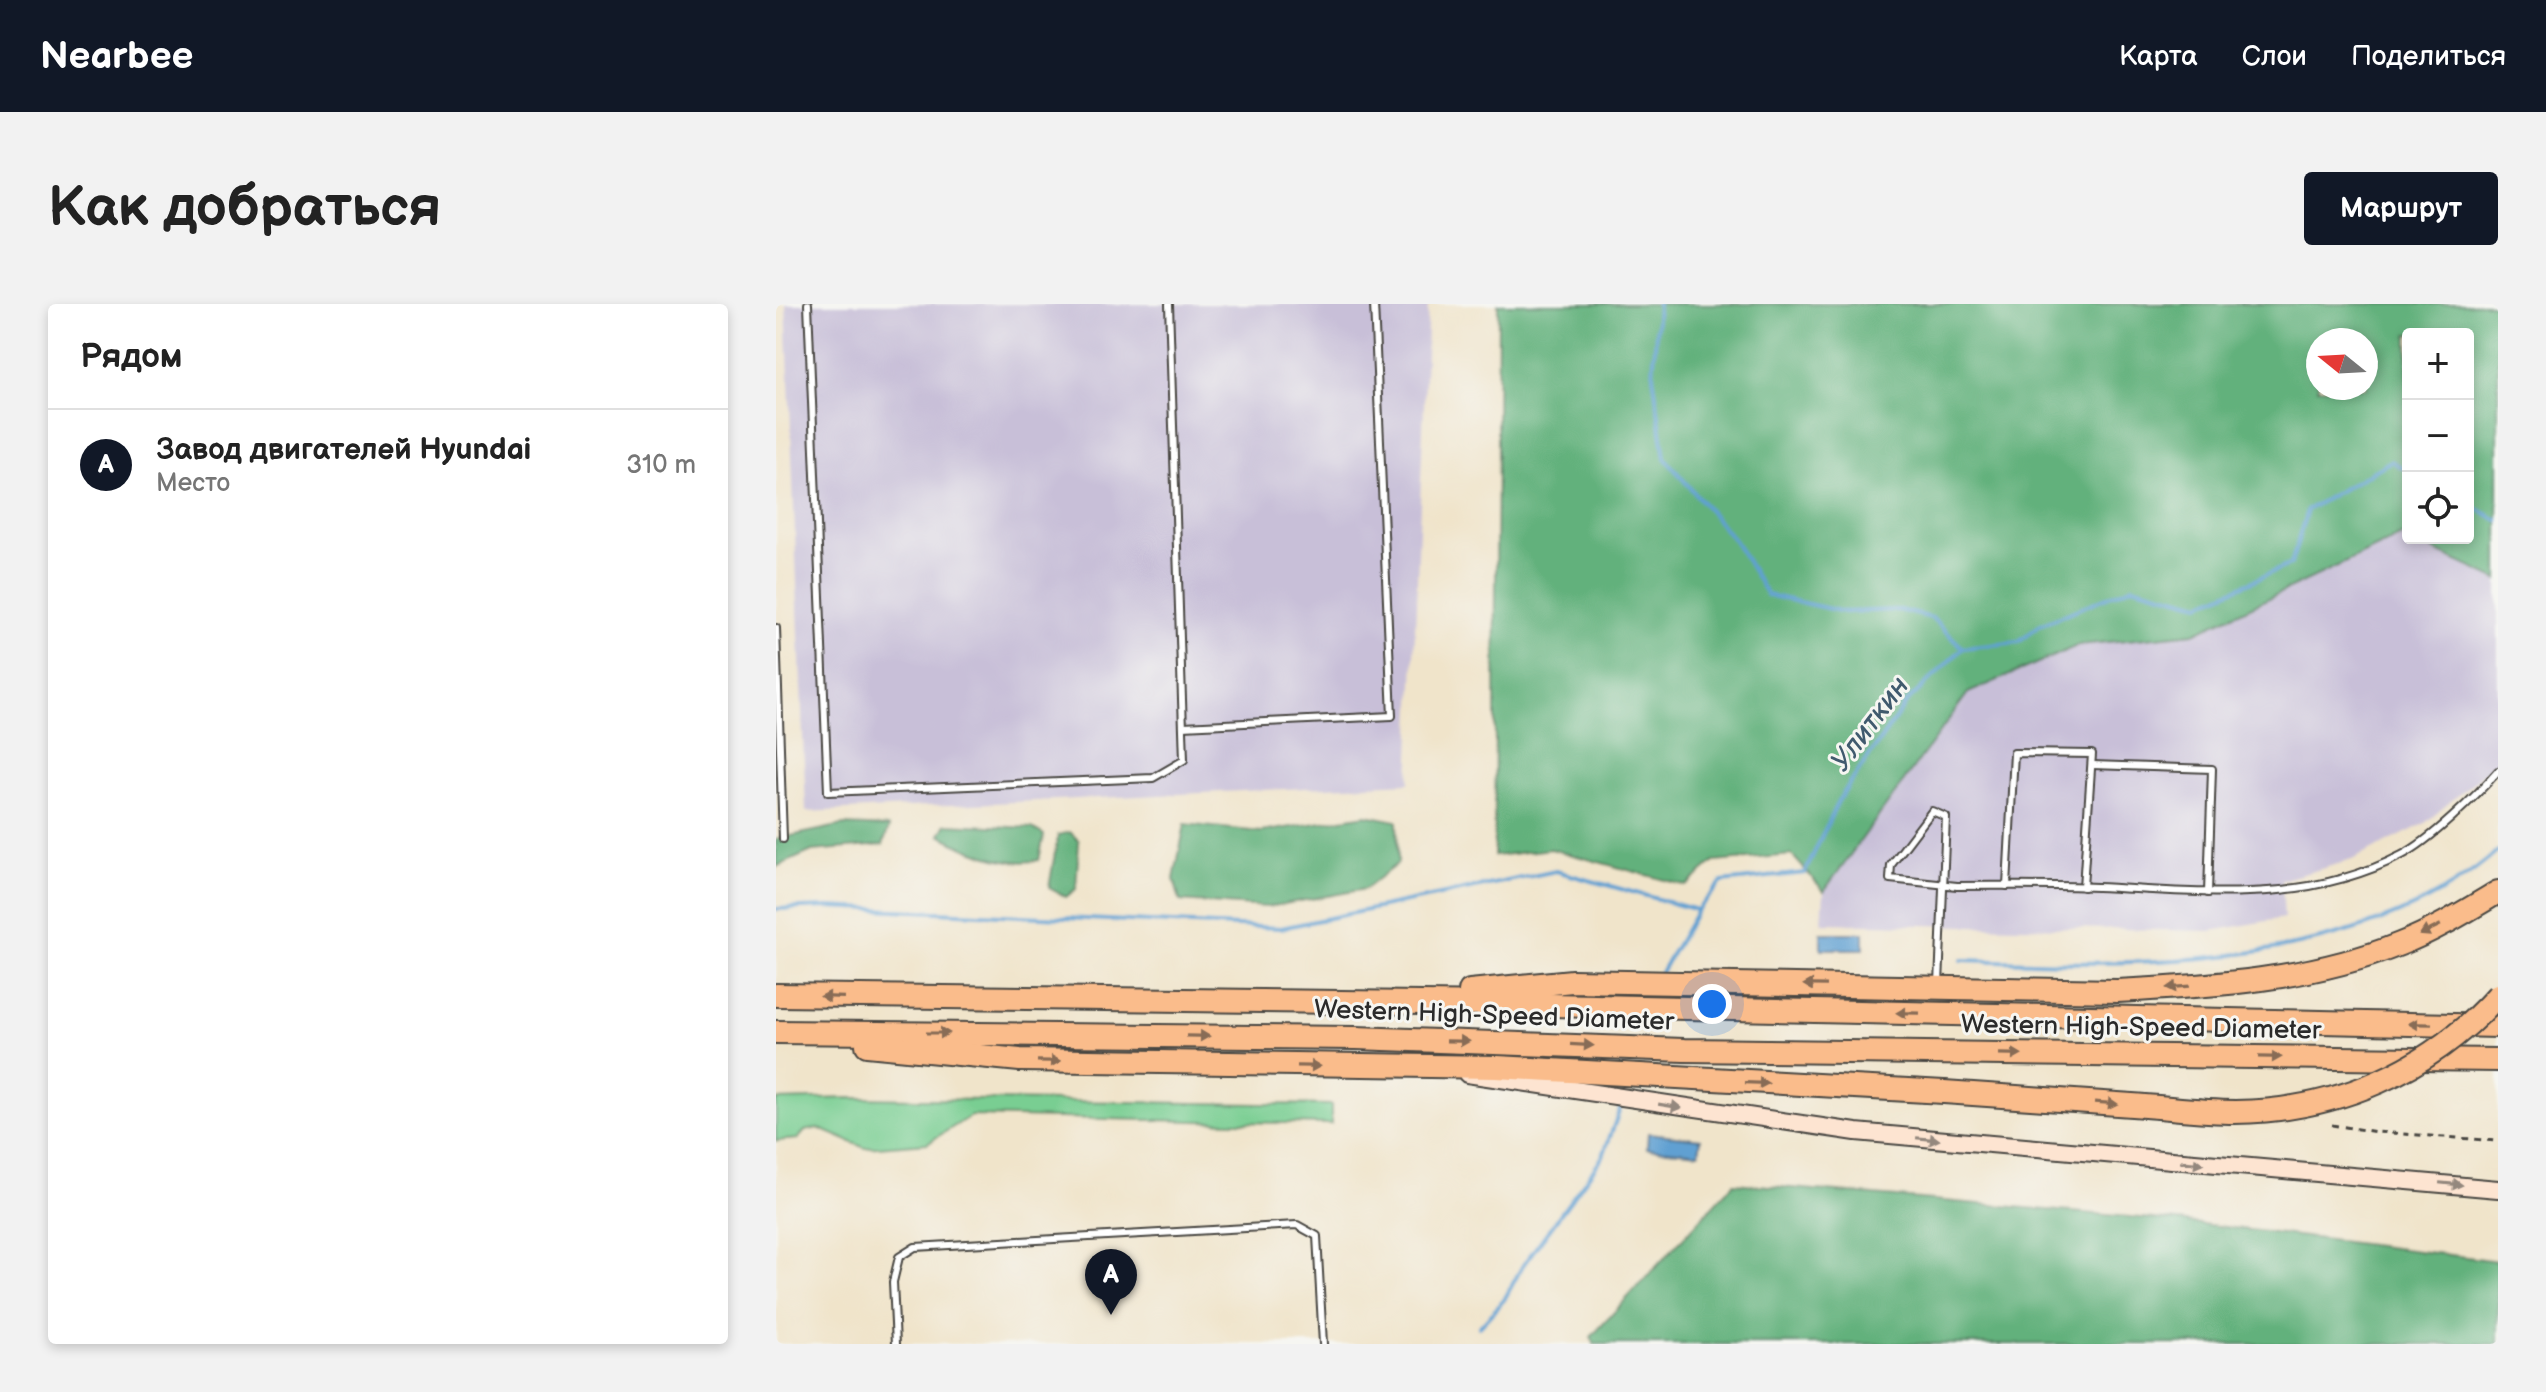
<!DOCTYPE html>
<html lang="ru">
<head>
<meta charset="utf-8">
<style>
  body { margin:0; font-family:"Balsamiq Sans",sans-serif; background:#f2f2f2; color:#222 }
  .controls { position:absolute; right:24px; top:24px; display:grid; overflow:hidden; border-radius:8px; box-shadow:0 4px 12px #0003 }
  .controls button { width:72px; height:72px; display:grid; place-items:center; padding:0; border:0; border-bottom:2px solid #e0e0e0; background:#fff; color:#222; font:40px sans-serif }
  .compass { position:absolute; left:1530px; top:24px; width:72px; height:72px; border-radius:50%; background:#fff; box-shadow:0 4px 12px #0003; rotate:288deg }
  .you { position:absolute; left:936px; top:700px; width:28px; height:28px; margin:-20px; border:6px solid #fff; border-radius:50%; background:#1a73e8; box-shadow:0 0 0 12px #1a73e833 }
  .badge { display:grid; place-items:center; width:52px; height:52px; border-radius:50%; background:#111827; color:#fff; font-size:26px; font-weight:700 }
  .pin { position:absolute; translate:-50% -66px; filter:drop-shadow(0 2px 4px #0008) }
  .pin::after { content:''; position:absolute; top:42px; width:28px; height:24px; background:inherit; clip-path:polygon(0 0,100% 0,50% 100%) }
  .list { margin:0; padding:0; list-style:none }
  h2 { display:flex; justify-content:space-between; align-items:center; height:104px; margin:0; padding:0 32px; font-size:34px }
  h2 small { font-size:26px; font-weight:400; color:#767676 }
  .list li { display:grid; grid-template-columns:52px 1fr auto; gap:24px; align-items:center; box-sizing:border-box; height:112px; padding:0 32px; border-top:2px solid #e0e0e0 }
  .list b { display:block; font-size:30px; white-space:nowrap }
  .list p { margin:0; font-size:26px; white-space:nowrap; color:#767676 }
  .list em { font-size:26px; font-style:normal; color:#767676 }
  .icon { flex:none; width:44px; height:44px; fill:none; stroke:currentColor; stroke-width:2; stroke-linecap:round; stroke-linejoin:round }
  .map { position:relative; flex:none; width:1722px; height:1040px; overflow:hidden; border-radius:8px }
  header { display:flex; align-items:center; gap:48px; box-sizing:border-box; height:112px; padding:0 40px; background:#111827; color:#fff }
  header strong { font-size:38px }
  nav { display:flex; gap:44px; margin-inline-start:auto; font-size:28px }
  .intro { display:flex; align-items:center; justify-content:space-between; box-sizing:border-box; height:192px; padding:0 48px }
  h1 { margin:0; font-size:56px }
  .button { padding:20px 36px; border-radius:8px; background:#111827; color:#fff; font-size:28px; font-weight:700 }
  main { display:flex; gap:48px; padding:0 48px }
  aside { flex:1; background:#fff; border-radius:8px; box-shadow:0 4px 12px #0003 }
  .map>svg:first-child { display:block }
  .industrial { fill:#c8bfd8 }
  .green { fill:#79ce92; stroke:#527c5e; stroke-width:2 }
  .forest { fill:#62b17c; stroke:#466e54; stroke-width:2; fill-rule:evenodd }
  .water { fill:#60a0d2; stroke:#46667e; stroke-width:2 }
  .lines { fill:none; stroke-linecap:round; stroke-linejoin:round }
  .stream { stroke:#60a0d2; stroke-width:4 }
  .service-casing { stroke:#494743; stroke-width:10 }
  .secondary-casing { stroke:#494743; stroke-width:20 }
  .motorway-casing { stroke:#494743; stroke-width:26 }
  .path { stroke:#494743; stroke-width:3; stroke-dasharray:6 6; stroke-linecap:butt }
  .service { stroke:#fff; stroke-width:6 }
  .secondary { stroke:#fde4d1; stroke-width:16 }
  .motorway { stroke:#fabc8b; stroke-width:22 }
  .motorway-bridge-casing { stroke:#494743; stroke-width:26; stroke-linecap:butt }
  .motorway-bridge { stroke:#fabc8b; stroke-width:22 }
  .oneway { fill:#886c56 }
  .oneway2 { fill:#94887e }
  .labels { text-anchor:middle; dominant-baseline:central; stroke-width:6; stroke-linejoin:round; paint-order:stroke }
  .street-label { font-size:26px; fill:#2b2b2b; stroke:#f6f6f2 }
  .water-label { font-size:28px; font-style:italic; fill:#405a6e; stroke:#f6f6f2 }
</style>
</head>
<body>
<header>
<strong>Nearbee</strong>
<nav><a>Карта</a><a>Слои</a><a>Поделиться</a></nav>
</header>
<div class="intro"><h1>Как добраться</h1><a class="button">Маршрут</a></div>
<main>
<aside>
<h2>Рядом<small></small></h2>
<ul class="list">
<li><span class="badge">A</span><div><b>Завод двигателей Hyundai</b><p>Место</p></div><em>310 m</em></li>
</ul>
</aside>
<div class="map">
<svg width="1722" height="1040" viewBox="0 0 1722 1040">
  <rect width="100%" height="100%" fill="#f6f6f2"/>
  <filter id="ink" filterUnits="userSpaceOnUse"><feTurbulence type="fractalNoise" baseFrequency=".0125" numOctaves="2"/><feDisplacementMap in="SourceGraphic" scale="16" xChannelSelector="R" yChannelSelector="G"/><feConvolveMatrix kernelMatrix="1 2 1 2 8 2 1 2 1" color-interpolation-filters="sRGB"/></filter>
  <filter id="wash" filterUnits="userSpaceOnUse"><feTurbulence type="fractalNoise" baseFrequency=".006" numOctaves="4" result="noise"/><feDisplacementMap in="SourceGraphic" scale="32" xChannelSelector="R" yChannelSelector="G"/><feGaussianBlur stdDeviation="1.8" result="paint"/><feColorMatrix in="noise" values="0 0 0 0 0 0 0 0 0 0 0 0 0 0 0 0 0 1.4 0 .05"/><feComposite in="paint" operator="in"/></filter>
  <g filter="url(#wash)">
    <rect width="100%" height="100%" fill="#f0e4ca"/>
    <g class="industrial">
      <path d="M 10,0 L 652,0 L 633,479 L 30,508 Z"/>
      <path d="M 1632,229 L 1632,234 L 1642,234 L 1659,247 L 1722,276 L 1722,457 L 1648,520 L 1576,556 L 1506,576 L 1508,614 L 1435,627 L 1046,619 L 1048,587 L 1192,389 L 1303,341 L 1418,329 Z"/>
    </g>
    <path class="green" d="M 76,794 L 555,801 L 555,820 L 195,812 L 151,839 L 89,844 L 42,824 L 29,827 L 22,835 L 0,837 L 0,796 Z"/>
    <g class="forest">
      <path d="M 722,0 L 1722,0 L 1722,276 L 1659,247 L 1642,234 L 1692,234 L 1692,30 L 1632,30 L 1632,229 L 1418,329 L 1303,341 L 1192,389 L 1048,587 L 1016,551 L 938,558 L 910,582 L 775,545 L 718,552 ZM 1590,36 L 1590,84 L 1542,84 L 1542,36 Z"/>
      <path d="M 590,511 L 621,517 L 622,559 L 589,585 L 492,603 L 404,597 L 398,575 L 409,520 L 485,528 Z"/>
      <path d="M 170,520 L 256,524 L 268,531 L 263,556 C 230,563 193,547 164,531 Z"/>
      <path d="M 67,521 L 113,523 L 107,541 L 36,547 L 0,563 L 0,535 Z"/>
      <path d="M 294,528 L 303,537 L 300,585 L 290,593 L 273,584 L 282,531 Z"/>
      <path d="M 958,879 L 1401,917 L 1722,957 L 1722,1040 L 818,1040 L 815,1033 Z"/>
    </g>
    <g class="water">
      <rect x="1045" y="629" width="43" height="16"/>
      <path d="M 872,829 L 925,835 L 923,849 L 871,844 Z"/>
    </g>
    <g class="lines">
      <g class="stream">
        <path d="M 882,0 L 877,71 L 889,154 L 958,236 L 991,291 L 1068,308 L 1123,306 L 1156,314 L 1187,344"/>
        <path d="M 1692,200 L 1722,216"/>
        <path d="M 0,605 L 52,603 L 505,624 L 780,567 L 921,606"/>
        <path d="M 1186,656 C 1357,662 1587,669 1722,547"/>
        <path d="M 884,670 L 921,606 L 946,578 L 1029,569 L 1062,497 L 1130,399 L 1187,344 L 1243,338 L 1264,321 L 1357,282 L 1424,300 L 1515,260 L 1531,206 L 1615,157 L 1632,167"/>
        <path d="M 703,1023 L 728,996 L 747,961 L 827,852 L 845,802"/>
      </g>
    </g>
  </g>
  <g filter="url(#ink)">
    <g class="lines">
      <g class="service-casing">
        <g id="service">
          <path d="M 32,0 L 52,488 L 377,474 L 408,456 L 393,0"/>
          <path d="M 0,324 L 7,535"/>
          <path d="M 407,422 L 616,412 L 598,0"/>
          <path d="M 1316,461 L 1436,465 L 1432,589"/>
          <path d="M 1231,582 L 1238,449 L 1316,450 L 1307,583"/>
          <path d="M 1163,680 L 1170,513 L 1156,507 L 1115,561 L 1114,575 L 1181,582 C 1228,582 1275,581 1321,583 C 1426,588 1529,602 1626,551 C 1654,537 1701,491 1722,467"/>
          <path d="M 120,1040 L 117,978 L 123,953 L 139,943 L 521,921 L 541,932 L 547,1040"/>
        </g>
      </g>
      <g class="secondary-casing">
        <path id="secondary" d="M 691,770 L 1080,828 L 1722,885"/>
      </g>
      <g class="motorway-casing">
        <g id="motorway">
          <path d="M 694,687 L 796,677 L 1341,687 C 1436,682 1535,676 1624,640 C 1658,627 1690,607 1722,588"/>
          <path d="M 0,691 L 726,700 L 1722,722"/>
          <path d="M 0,728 L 580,734 L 908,746 L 1722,756"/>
          <path d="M 91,741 L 244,756 L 721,763 L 1168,788"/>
        </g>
      </g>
      <path class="path" d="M 1556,821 L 1601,828 L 1722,837"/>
      <use href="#service" class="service"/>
      <use href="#secondary" class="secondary"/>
      <use href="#motorway" class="motorway"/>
      <g class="motorway-bridge-casing">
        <path id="motorway-bridge" d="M 1168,788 C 1231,792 1293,797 1356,801 C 1390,803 1425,808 1459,808 C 1560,807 1654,767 1722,691"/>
      </g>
      <use href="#motorway-bridge" class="motorway-bridge"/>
    </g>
    <defs><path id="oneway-solid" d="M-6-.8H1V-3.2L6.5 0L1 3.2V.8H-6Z" transform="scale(2)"/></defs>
    <g class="oneway">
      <use href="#oneway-solid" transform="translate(1654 626) rotate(154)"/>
      <use href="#oneway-solid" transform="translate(1039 681) rotate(-179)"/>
      <use href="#oneway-solid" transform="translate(1402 683) rotate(176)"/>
      <use href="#oneway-solid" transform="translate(56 693) rotate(-178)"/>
      <use href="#oneway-solid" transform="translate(1132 709) rotate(-179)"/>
      <use href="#oneway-solid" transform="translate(1644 720) rotate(-179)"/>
      <use href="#oneway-solid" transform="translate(162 729)"/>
      <use href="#oneway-solid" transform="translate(422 732) rotate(1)"/>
      <use href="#oneway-solid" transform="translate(682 737) rotate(1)"/>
      <use href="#oneway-solid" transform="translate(806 741) rotate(3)"/>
      <use href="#oneway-solid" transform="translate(1234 750) rotate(1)"/>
      <use href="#oneway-solid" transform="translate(1494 753) rotate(1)"/>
      <use href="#oneway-solid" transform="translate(273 757) rotate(1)"/>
      <use href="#oneway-solid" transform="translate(533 762) rotate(1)"/>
      <use href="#oneway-solid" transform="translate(981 779) rotate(2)"/>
      <use href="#oneway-solid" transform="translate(1330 799) rotate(4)"/>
    </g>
    <g class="oneway2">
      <use href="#oneway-solid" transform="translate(894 802) rotate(9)"/>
      <use href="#oneway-solid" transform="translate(1152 835) rotate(6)"/>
      <use href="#oneway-solid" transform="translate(1416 859) rotate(5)"/>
      <use href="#oneway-solid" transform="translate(1675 880) rotate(6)"/>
    </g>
  </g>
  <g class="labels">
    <g class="street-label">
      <text transform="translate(718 712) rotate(2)">Western High-Speed Diameter</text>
      <text transform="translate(1365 724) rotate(1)">Western High-Speed Diameter</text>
    </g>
    <g class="water-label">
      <text transform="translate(1094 420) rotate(-53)">Улиткин</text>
    </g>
  </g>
</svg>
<div class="controls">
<button>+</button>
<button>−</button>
<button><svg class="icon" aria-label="locate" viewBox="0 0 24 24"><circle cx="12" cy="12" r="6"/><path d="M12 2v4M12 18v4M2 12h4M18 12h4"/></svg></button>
</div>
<svg class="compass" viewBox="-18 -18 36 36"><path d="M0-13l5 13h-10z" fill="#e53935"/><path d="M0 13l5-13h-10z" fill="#767676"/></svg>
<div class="you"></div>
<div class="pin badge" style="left:335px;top:1011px">A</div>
</div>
</main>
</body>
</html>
